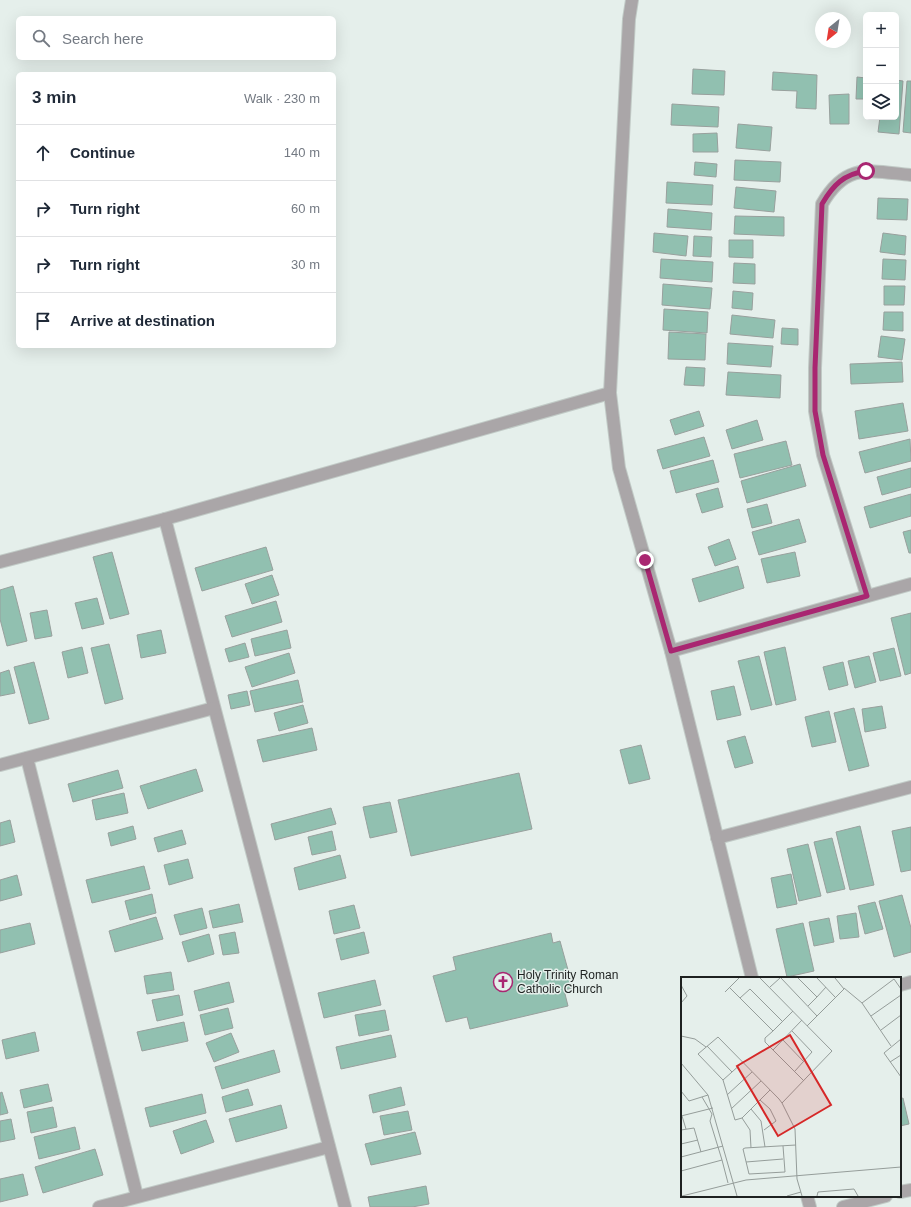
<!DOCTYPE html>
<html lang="en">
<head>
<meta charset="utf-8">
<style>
  body { margin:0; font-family:Arial,sans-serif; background:#f6f6f7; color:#1f2937 }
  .controls { position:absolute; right:12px; top:12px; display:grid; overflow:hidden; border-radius:6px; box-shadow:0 4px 16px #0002 }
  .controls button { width:36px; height:36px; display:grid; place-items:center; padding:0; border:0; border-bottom:1px solid #e0e1e3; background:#fff; color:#1f2937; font:20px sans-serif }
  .compass { position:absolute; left:815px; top:12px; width:36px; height:36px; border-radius:50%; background:#fff; box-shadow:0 4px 16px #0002; rotate:210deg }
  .stop { position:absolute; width:12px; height:12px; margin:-9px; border:3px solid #a92671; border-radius:50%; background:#fff }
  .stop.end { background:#a92671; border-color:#fff; box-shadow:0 1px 4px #0008 }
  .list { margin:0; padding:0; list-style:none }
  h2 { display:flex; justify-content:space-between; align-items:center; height:52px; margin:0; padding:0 16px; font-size:17px }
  h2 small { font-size:13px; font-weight:400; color:#747a83 }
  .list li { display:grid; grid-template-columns:26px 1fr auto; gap:12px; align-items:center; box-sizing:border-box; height:56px; padding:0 16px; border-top:1px solid #e0e1e3 }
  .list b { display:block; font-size:15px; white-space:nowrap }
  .list em { font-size:13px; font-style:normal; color:#747a83 }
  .icon { flex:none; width:22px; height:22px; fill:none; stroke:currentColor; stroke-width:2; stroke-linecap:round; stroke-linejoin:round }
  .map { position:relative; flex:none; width:911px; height:1207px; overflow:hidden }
  .search { position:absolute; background:#fff; box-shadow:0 4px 16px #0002; left:16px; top:16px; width:320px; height:44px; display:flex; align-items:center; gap:10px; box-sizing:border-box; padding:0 14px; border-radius:6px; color:#747a83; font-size:15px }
  .panel { position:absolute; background:#fff; box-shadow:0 4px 16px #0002; left:16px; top:72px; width:320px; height:276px; border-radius:6px }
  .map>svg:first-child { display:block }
  .building { fill:#91c0b0; stroke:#98a09d }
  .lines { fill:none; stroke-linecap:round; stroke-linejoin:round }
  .minor-casing { stroke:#c1cac6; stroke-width:14 }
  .minor { stroke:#aaa6a8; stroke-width:12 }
  .route { stroke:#a92671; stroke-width:5 }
  .labels { text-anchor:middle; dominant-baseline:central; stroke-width:3; stroke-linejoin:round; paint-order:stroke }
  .poi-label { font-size:12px; fill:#1e2120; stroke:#e5efeb; text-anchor:start }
  .inset-road { fill:none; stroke:#959d9a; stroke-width:1 }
  .view { fill:#d62828; fill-opacity:0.15; stroke:#d62828; stroke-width:2 }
  .inset-edge { fill:none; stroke:#1e2120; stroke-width:2 }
</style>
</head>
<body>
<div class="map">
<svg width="911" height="1207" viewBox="0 0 911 1207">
  <rect width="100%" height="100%" fill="#e5efeb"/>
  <g class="building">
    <path d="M 693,69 L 725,71 L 724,95 L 692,94 Z"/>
    <path d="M 773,72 L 817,75 L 816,109 L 796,108 L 797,91 L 772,90 Z"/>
    <path d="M 857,77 L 866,78 L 866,99 L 856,99 Z"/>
    <path d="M 896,80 L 903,81 L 899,134 L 878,132 L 880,117 L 896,117 Z"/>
    <path d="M 907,81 L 911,81 L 911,133 L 903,132 Z"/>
    <path d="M 849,94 L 849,124 L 830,124 L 829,95 Z"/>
    <path d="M 672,104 L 719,107 L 718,127 L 671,125 Z"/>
    <path d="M 738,124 L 772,127 L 770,151 L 736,148 Z"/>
    <path d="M 717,133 L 718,152 L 693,152 L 693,134 Z"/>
    <path d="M 735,160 L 781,162 L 780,182 L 734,180 Z"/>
    <path d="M 695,162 L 717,164 L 716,177 L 694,175 Z"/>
    <path d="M 667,182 L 713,185 L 712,205 L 666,203 Z"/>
    <path d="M 736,187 L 776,191 L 774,212 L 734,208 Z"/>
    <path d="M 878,198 L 908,199 L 907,220 L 877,219 Z"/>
    <path d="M 668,209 L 712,213 L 711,230 L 667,227 Z"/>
    <path d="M 735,216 L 784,217 L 784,236 L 734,234 Z"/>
    <path d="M 654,233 L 688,236 L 686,256 L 653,252 Z"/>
    <path d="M 883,233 L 906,236 L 905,255 L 880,252 Z"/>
    <path d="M 694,236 L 712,237 L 711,257 L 693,256 Z"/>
    <path d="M 729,240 L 753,240 L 753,258 L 729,257 Z"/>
    <path d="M 661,259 L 713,262 L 712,282 L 660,278 Z"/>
    <path d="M 883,259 L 906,260 L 905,280 L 882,279 Z"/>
    <path d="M 734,263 L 755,264 L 755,284 L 733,283 Z"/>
    <path d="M 663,284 L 712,288 L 710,309 L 662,305 Z"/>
    <path d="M 884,286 L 905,286 L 904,305 L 884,305 Z"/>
    <path d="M 733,291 L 753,293 L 752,310 L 732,308 Z"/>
    <path d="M 664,309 L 708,312 L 707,333 L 663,330 Z"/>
    <path d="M 884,312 L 903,312 L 903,331 L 883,330 Z"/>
    <path d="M 732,315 L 775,320 L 773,338 L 730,334 Z"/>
    <path d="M 782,328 L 798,329 L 798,345 L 781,344 Z"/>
    <path d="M 669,332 L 706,334 L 705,360 L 668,359 Z"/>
    <path d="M 881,336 L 905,339 L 902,360 L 878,357 Z"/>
    <path d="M 728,343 L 773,346 L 771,367 L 727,364 Z"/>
    <path d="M 902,362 L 903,382 L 851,384 L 850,364 Z"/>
    <path d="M 686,367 L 705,368 L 704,386 L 684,385 Z"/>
    <path d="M 728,372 L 781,375 L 780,398 L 726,395 Z"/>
    <path d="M 903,403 L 908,431 L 859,439 L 855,411 Z"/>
    <path d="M 699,411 L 704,426 L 675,435 L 670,420 Z"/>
    <path d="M 757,420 L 763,440 L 732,449 L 726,430 Z"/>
    <path d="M 704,437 L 710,456 L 663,469 L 657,450 Z"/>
    <path d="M 910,439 L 911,461 L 865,473 L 859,452 Z"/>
    <path d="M 786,441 L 792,465 L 740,478 L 734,454 Z"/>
    <path d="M 713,460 L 719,482 L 676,493 L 670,471 Z"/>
    <path d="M 800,464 L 806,486 L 747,503 L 741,481 Z"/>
    <path d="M 911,468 L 911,487 L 882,495 L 877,477 Z"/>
    <path d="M 718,488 L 723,507 L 702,513 L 696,494 Z"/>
    <path d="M 911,494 L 911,516 L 870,528 L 864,507 Z"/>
    <path d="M 767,504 L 772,523 L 752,528 L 747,509 Z"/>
    <path d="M 799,519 L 806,542 L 759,555 L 752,532 Z"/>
    <path d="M 911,530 L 911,553 L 909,553 L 903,532 Z"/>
    <path d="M 729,539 L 736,559 L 715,566 L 708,547 Z"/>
    <path d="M 266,547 L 273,570 L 202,591 L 195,568 Z"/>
    <path d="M 112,552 L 129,614 L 110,619 L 93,557 Z"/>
    <path d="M 795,552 L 800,576 L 767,583 L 761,559 Z"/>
    <path d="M 738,566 L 744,588 L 699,602 L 692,579 Z"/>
    <path d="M 272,575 L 279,595 L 252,604 L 245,584 Z"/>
    <path d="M 13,586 L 27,641 L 7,646 L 0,619 L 0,590 Z"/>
    <path d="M 97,598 L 104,624 L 82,629 L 75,603 Z"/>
    <path d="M 276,601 L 282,622 L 232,637 L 225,616 Z"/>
    <path d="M 47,610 L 52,636 L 35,639 L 30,613 Z"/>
    <path d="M 911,613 L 911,673 L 905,675 L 891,618 Z"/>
    <path d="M 161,630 L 166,653 L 141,658 L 137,635 Z"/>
    <path d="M 287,630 L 291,648 L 255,656 L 251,639 Z"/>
    <path d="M 245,643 L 249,657 L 229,662 L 225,649 Z"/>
    <path d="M 109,644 L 123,699 L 105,704 L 91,648 Z"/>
    <path d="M 82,647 L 88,673 L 68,678 L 62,652 Z"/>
    <path d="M 785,647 L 796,700 L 776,705 L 764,652 Z"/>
    <path d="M 894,648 L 901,676 L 880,681 L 873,653 Z"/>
    <path d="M 289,653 L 295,673 L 252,687 L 245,667 Z"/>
    <path d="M 759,656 L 772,705 L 751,710 L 738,661 Z"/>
    <path d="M 869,656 L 876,682 L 855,688 L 848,661 Z"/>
    <path d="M 34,662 L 49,719 L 29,724 L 14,667 Z"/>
    <path d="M 843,662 L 848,685 L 829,690 L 823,667 Z"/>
    <path d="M 9,670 L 15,693 L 0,696 L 0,673 Z"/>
    <path d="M 298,680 L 303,702 L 255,712 L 250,691 Z"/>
    <path d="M 734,686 L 741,715 L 717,720 L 711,691 Z"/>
    <path d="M 247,691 L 250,705 L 231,709 L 228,695 Z"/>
    <path d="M 303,705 L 308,723 L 279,731 L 274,713 Z"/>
    <path d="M 882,706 L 886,728 L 865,732 L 862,709 Z"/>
    <path d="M 854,708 L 869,766 L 849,771 L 834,713 Z"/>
    <path d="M 829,711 L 836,742 L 812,747 L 805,717 Z"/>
    <path d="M 312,728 L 317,750 L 263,762 L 257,740 Z"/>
    <path d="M 745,736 L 753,763 L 735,768 L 727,741 Z"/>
    <path d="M 641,745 L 650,779 L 629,784 L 620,750 Z"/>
    <path d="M 196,769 L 203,791 L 148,809 L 140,786 Z"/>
    <path d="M 118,770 L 123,788 L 73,802 L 68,784 Z"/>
    <path d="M 519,773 L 532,829 L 411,856 L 398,800 Z"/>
    <path d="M 124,793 L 128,813 L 96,820 L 92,800 Z"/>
    <path d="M 390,802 L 397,832 L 370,838 L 363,807 Z"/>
    <path d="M 331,808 L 336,824 L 275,840 L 271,824 Z"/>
    <path d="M 10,820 L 15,842 L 0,846 L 0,823 Z"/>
    <path d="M 133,826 L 136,839 L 111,846 L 108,833 Z"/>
    <path d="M 860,826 L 874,885 L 850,890 L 836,832 Z"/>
    <path d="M 911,827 L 911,870 L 901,872 L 892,831 Z"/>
    <path d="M 182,830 L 186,844 L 158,852 L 154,838 Z"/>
    <path d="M 332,831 L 336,850 L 312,855 L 308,837 Z"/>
    <path d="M 832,838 L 845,889 L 827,893 L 814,842 Z"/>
    <path d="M 808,844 L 821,896 L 799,901 L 787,849 Z"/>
    <path d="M 340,855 L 346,878 L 299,890 L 294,868 Z"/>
    <path d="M 188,859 L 193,878 L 169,885 L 164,865 Z"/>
    <path d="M 144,866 L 150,889 L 92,903 L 86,880 Z"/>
    <path d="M 791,874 L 797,904 L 777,908 L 771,878 Z"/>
    <path d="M 17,875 L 22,895 L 0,901 L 0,880 Z"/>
    <path d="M 152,894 L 156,913 L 130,920 L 125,901 Z"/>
    <path d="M 902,895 L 911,928 L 911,952 L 894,957 L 879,901 Z"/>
    <path d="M 875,902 L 883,929 L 865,934 L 858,906 Z"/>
    <path d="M 239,904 L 243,922 L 213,928 L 209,911 Z"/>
    <path d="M 354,905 L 360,928 L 334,934 L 329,911 Z"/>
    <path d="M 202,908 L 207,928 L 180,935 L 174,915 Z"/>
    <path d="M 856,913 L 859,937 L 840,939 L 837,916 Z"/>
    <path d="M 156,917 L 163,939 L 115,952 L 109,931 Z"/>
    <path d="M 829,918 L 834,942 L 814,946 L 809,922 Z"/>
    <path d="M 30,923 L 35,944 L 0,953 L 0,930 Z"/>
    <path d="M 803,923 L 814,971 L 787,977 L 776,929 Z"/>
    <path d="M 235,932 L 239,953 L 223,955 L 219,935 Z"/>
    <path d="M 364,932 L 369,953 L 341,960 L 336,939 Z"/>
    <path d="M 551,933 L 553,943 L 560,941 L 573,988 L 564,990 L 568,1006 L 470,1029 L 467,1017 L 446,1022 L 433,976 L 456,970 L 453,957 Z"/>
    <path d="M 209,934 L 214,954 L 188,962 L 182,942 Z"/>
    <path d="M 171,972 L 174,990 L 147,994 L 144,976 Z"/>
    <path d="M 375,980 L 381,1005 L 324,1018 L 318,993 Z"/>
    <path d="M 229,982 L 234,1002 L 199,1011 L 194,991 Z"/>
    <path d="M 179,995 L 183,1015 L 157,1021 L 152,1000 Z"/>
    <path d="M 228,1008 L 233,1028 L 205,1035 L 200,1015 Z"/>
    <path d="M 385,1010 L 389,1030 L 359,1036 L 355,1015 Z"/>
    <path d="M 184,1022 L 188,1041 L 142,1051 L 137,1032 Z"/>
    <path d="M 35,1032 L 39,1051 L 6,1059 L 2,1040 Z"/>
    <path d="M 231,1033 L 239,1052 L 214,1062 L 206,1043 Z"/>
    <path d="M 391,1035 L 396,1057 L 341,1069 L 336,1047 Z"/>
    <path d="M 274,1050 L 280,1072 L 222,1089 L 215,1067 Z"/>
    <path d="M 48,1084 L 52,1101 L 24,1108 L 20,1090 Z"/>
    <path d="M 401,1087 L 405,1105 L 373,1113 L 369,1095 Z"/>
    <path d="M 248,1089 L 253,1105 L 226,1112 L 222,1097 Z"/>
    <path d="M 2,1092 L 8,1113 L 0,1115 L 0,1093 Z"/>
    <path d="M 202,1094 L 206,1113 L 150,1127 L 145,1108 Z"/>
    <path d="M 903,1098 L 909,1124 L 900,1126 L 900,1099 Z"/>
    <path d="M 281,1105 L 287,1128 L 236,1142 L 229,1119 Z"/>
    <path d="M 53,1107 L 57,1127 L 31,1133 L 27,1112 Z"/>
    <path d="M 408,1111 L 412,1130 L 384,1135 L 380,1116 Z"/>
    <path d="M 11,1119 L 15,1139 L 0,1142 L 0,1121 Z"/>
    <path d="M 206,1120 L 214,1142 L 181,1154 L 173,1131 Z"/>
    <path d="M 75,1127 L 80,1149 L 39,1159 L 34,1137 Z"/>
    <path d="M 415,1132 L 421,1154 L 371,1165 L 365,1144 Z"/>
    <path d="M 95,1149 L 103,1175 L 43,1193 L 35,1167 Z"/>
    <path d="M 23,1174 L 28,1195 L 0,1202 L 0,1179 Z"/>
    <path d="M 426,1186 L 429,1204 L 412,1207 L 370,1207 L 368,1197 Z"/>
  </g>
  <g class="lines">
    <g class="minor-casing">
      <g id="minor">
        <path d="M 632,0 L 629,19 L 610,393 L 619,468 L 671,651 L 752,978"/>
        <path d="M 165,519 L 345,1207"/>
        <path d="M 0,562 L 165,519 L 610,393"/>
        <path d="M 867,596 L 823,455 L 815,411 L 815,368 L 822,204 C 846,162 869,171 911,175"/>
        <path d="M 671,651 L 911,584"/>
        <path d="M 27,758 L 137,1196"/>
        <path d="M 0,765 L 214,708"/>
        <path d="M 717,838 L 911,787"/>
        <path d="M 900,985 L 911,982"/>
        <path d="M 900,1192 L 911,1190"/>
        <path d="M 807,1196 L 810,1207"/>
        <path d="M 99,1207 L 329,1147"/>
        <path d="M 843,1207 L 886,1196"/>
      </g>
    </g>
    <use href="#minor" class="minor"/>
  </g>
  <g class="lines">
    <path class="route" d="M 645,560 L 671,651 L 867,596 L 823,455 L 815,411 L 815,368 L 822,204 C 833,185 844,174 866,171"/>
  </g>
  <defs>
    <g id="church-ring" transform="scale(1)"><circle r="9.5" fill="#e5efeb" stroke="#a92671" stroke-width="1.5"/><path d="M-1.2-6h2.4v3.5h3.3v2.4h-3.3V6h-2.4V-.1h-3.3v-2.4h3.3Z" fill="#a92671"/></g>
  </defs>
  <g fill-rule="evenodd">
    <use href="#church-ring" x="503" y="982"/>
  </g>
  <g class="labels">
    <g class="poi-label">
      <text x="517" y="975">Holy Trinity Roman<tspan x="517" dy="14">Catholic Church</tspan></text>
    </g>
  </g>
  <g transform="translate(681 977)">
    <rect width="220" height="220" fill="#e5efeb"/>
    <path class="inset-road" d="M 79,1 L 151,74 L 101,126M 100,1 L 136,39M 117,1 L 136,20 L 145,10M 136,1 L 154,20M 0,8 L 6,19 L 0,26M 48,10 L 92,54 L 112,34M 89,10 L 99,1M 163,11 L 181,26 L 210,69M 44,15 L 58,1M 59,21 L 69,12 L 102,45M 181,26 L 213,2 L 220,12M 127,29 L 136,20M 190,39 L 220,18M 126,49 L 163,12 L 154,1M 200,53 L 220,38M 92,54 L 84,61 L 84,65 L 123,104M 111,54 L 131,75 L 114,94M 0,59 L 14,62 L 25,70M 220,62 L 203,76 L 220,100M 102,63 L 123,85M 26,69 L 51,95 L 42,103M 92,73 L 121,43M 209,85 L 220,78M 0,86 L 27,118 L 56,219M 51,95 L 62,85M 89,113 L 61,141 L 54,143 L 42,103 L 17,77 L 37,60 L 98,122 L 101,126 L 114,152 L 116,202 L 121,219M 0,114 L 8,124 L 27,118M 46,118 L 71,95M 21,120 L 31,137 L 29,144 L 41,183M 79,123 L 89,132 L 95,144 L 83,153M 50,132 L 80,104M 70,132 L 80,144 L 84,170M 0,139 L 32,131M 1,139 L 5,152M 61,141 L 69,153 L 70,171M 0,153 L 13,151 L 20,175M 0,167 L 17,163M 102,169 L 104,195 L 68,197 L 62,172 L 64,171 L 115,168M 0,180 L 42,169M 65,185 L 102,182M 0,194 L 41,183 L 47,206M 1,219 L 65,203 L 220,190M 106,219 L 120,215M 136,219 L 137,215 L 173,212 L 177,219"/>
    <path class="view" d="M 109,58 L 150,128 L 97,159 L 56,89 Z"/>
    <rect width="220" height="220" class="inset-edge"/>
  </g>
</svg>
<div class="controls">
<button>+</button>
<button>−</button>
<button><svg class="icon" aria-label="layers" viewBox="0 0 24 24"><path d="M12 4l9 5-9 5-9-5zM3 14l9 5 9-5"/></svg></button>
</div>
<svg class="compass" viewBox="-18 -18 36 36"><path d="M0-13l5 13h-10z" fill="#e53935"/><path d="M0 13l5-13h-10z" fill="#747a83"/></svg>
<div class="stop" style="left:866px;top:171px"></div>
<div class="stop end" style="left:645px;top:560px"></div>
<div class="search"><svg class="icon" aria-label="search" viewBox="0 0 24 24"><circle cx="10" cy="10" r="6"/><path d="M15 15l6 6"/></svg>Search here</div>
<section class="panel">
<h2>3 min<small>Walk · 230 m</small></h2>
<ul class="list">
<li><svg class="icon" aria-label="ahead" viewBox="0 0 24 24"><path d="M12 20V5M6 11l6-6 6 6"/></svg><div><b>Continue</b></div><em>140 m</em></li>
<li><svg class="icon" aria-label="right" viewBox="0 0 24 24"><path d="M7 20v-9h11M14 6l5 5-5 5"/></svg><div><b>Turn right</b></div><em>60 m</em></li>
<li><svg class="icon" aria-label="right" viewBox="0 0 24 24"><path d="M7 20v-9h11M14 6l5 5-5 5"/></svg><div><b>Turn right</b></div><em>30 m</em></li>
<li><svg class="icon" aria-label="arrive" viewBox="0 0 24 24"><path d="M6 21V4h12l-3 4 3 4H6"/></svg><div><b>Arrive at destination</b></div></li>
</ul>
</section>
</div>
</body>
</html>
